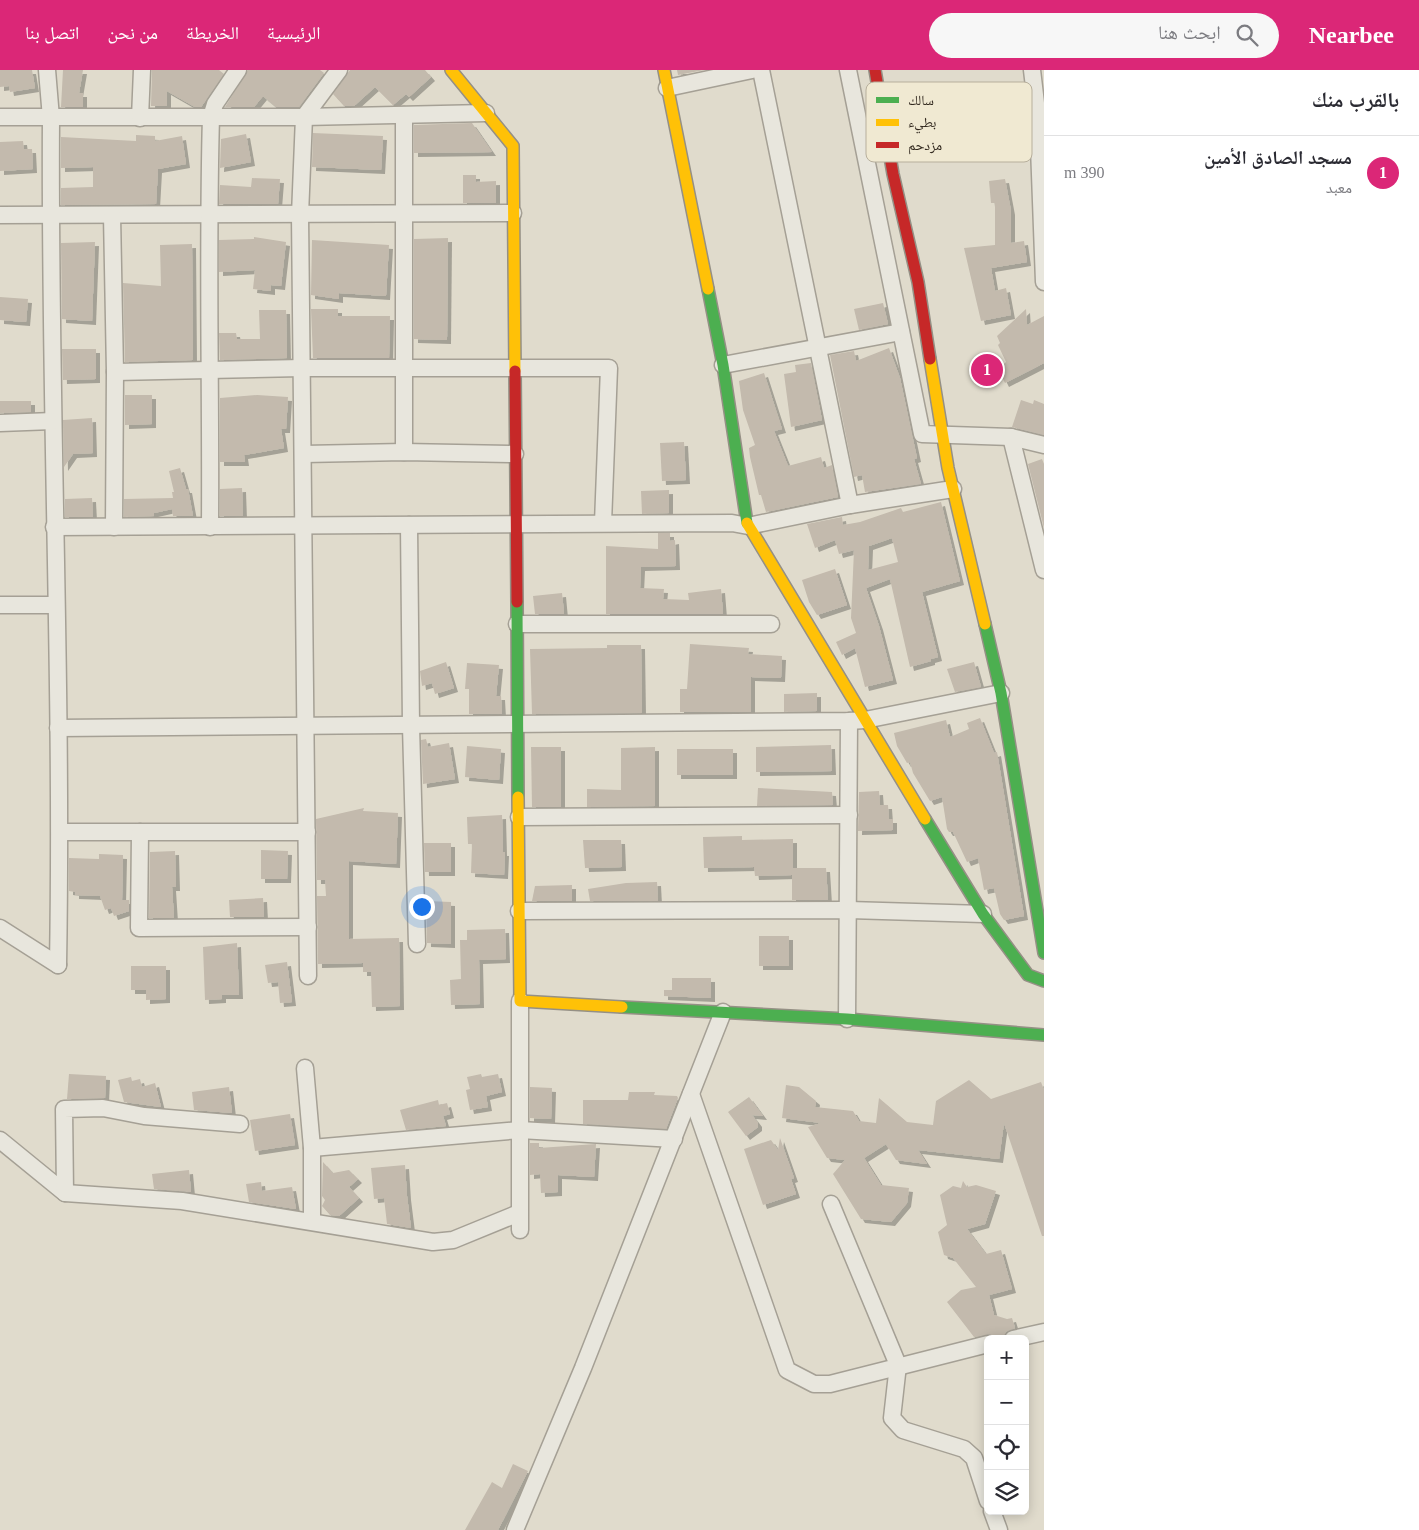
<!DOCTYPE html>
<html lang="ar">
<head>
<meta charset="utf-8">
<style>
  body { margin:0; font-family:"Times New Roman","Noto Naskh Arabic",serif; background:#f7f7f7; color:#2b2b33; direction:rtl }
  .controls { position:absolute; right:15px; bottom:15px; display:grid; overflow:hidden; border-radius:8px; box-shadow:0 2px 12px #0003 }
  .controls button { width:45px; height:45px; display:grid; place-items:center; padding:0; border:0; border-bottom:1px solid #e1e1e2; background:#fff; color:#2b2b33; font:25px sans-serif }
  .you { position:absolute; left:421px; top:836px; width:18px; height:18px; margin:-12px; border:4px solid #fff; border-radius:50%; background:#1a73e8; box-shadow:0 0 0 8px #1a73e833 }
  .badge { display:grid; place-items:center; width:32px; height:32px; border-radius:50%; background:#db2777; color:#fff; font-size:16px; font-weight:700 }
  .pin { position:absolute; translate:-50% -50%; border:2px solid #fff; box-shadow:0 1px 5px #0006 }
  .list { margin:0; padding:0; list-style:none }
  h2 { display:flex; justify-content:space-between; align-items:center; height:65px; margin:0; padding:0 20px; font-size:21px }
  h2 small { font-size:16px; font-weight:400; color:#7c7c81 }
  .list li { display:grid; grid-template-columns:32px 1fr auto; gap:15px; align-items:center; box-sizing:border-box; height:75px; padding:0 20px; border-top:1px solid #e1e1e2 }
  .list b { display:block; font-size:19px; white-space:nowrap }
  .list p { margin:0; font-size:16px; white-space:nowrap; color:#7c7c81 }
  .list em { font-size:16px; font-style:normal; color:#7c7c81 }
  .icon { flex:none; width:28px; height:28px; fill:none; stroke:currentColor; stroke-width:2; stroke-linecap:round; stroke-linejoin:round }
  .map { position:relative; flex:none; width:1044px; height:1460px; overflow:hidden; direction:ltr }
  header { display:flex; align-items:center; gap:30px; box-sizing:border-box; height:70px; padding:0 25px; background:#db2777; color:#fff }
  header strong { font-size:24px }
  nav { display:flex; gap:28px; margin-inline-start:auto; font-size:18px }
  .search { width:350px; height:45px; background:#f7f7f7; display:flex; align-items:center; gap:12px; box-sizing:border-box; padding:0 18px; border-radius:28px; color:#7c7c81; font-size:19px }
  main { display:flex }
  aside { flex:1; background:#fff }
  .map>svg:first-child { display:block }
  .building { fill:#c3baad; fill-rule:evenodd; filter:url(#shadow) }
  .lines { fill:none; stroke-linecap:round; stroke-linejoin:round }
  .street-casing { stroke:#a5a095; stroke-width:19 }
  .fast-casing { stroke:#959085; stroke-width:14 }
  .slow-casing { stroke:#959085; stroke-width:14 }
  .jam-casing { stroke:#959085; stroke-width:14 }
  .street { stroke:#e8e6dd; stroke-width:16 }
  .fast { stroke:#4caf50; stroke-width:11 }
  .slow { stroke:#ffc107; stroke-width:11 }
  .jam { stroke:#c62828; stroke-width:11 }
  .key { fill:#f0e9d2; stroke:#b7af9c; stroke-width:1 }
  .key-label { font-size:14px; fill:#32291f }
</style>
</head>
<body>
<header>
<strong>Nearbee</strong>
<div class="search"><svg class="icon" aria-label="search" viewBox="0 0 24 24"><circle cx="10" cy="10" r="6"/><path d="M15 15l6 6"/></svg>ابحث هنا</div>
<nav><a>الرئيسية</a><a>الخريطة</a><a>من نحن</a><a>اتصل بنا</a></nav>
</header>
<main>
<aside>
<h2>بالقرب منك<small></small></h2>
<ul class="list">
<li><span class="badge">1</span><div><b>مسجد الصادق الأمين</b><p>معبد</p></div><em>390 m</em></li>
</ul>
</aside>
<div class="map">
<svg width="1044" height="1460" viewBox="0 0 1044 1460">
  <defs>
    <filter id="shadow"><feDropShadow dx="4" dy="4" stdDeviation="0" flood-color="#0004"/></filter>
  </defs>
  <rect width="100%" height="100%" fill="#e0dbcc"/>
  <g class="building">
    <path d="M 0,0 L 32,0 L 35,18 L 10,22 L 9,16 L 0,17 Z"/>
    <path d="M 63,0 L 83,0 L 79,23 L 83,23 L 83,37 L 61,37 Z"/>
    <path d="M 152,0 L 219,0 L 224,4 L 201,37 L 195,37 L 167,21 L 167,36 L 151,36 Z"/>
    <path d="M 248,0 L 320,0 L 324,3 L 299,37 L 276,37 L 263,26 L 254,37 L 225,37 Z"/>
    <path d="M 350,0 L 425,0 L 431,7 L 409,27 L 406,24 L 393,35 L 375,17 L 354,36 L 344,36 L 333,24 Z"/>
    <path d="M 677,0 L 704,0 L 678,5 Z"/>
    <path d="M 472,53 L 492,82 L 414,83 L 414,55 Z"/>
    <path d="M 313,63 L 383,66 L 381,100 L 312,97 Z"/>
    <path d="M 246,64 L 251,92 L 220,98 L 221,69 Z"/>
    <path d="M 136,65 L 155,66 L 155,71 L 182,66 L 186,94 L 158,99 L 156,134 L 61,135 L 61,118 L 93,117 L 93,97 L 61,98 L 61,67 L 136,71 Z"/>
    <path d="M 23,71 L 24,79 L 32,79 L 33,99 L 0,101 L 0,72 Z"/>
    <path d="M 463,105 L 476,105 L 476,112 L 496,111 L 496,133 L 463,133 Z"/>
    <path d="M 252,108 L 280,109 L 278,134 L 219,134 L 220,115 L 251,117 Z"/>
    <path d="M 1005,109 L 1011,141 L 1011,173 L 1024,171 L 1027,192 L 991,198 L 995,221 L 1006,218 L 1011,245 L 981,251 L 964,178 L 995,175 L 995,133 L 991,133 L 989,111 Z"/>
    <path d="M 254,167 L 286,172 L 281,216 L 271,215 L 271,221 L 253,219 L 255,200 L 219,202 L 219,170 L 254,169 Z"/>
    <path d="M 448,168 L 447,270 L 414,269 L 414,169 Z"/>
    <path d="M 312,170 L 389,175 L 386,226 L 339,223 L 339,229 L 311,225 Z"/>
    <path d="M 95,172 L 92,251 L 62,249 L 61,173 Z"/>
    <path d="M 192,174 L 193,290 L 125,292 L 123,213 L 161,216 L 160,175 Z"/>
    <path d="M 0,227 L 28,229 L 26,252 L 0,250 Z"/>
    <path d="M 883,233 L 888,254 L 859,260 L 854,239 Z"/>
    <path d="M 311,239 L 338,239 L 338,246 L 390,246 L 389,288 L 313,288 Z"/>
    <path d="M 1026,239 L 1027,255 L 1044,246 L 1044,293 L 1005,313 L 998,299 L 1006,292 L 998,275 L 1000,273 L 997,266 Z"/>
    <path d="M 259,240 L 286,240 L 287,288 L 220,290 L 219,263 L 236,263 L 237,269 L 260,269 Z"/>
    <path d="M 889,278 L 900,308 L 917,388 L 914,389 L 921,414 L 865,422 L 862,405 L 854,407 L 830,285 L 854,281 L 856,291 Z"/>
    <path d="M 62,279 L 96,279 L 96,309 L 63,310 Z"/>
    <path d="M 811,293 L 822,350 L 791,357 L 784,304 L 796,302 L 795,295 Z"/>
    <path d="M 764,303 L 782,359 L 774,361 L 788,396 L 821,387 L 824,398 L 832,395 L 838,427 L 766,442 L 761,425 L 759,425 L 750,387 L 749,378 L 755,375 L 743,340 L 739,311 Z"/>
    <path d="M 125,325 L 152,325 L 152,354 L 125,355 Z"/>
    <path d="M 257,325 L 288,327 L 286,359 L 281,359 L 284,378 L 244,385 L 245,392 L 220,392 L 220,328 Z"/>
    <path d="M 1021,330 L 1033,334 L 1034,330 L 1044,334 L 1044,365 L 1012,357 Z"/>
    <path d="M 0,331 L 31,331 L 31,342 L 0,343 Z"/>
    <path d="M 92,348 L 93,383 L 73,384 L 64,397 L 63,350 Z"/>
    <path d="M 684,372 L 686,410 L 662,411 L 660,373 Z"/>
    <path d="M 1042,389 L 1044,394 L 1044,458 L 1028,394 Z"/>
    <path d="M 180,398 L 186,419 L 188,419 L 193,446 L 173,446 L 172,439 L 154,443 L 154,446 L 124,447 L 124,429 L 173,428 L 172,422 L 174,422 L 169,401 Z"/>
    <path d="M 242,418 L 243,446 L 220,446 L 220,419 Z"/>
    <path d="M 669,420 L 669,443 L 642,444 L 641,421 Z"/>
    <path d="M 92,428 L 93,447 L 65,447 L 65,429 Z"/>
    <path d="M 941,432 L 960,511 L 922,522 L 938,587 L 931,589 L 931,591 L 910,597 L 890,509 L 866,518 L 879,556 L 893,610 L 865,617 L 855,578 L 842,585 L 836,572 L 856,563 L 851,548 L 854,480 L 839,484 L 835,470 L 815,478 L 807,454 L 842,447 L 843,455 L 860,452 L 901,438 L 903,442 ZM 892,468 L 898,492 L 868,500 L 869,476 Z"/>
    <path d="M 658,463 L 670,463 L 670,471 L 675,470 L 676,496 L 641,497 L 640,518 L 664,519 L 663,529 L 689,530 L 688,523 L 721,519 L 723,544 L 606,544 L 606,476 L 658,479 Z"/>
    <path d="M 835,499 L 847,535 L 817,545 L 809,532 L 802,510 Z"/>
    <path d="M 562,523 L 564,544 L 535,544 L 533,526 Z"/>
    <path d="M 690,574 L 749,578 L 748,584 L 782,586 L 781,608 L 751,607 L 751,642 L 680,642 L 680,619 L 687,619 Z"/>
    <path d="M 607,575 L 641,575 L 642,643 L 532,644 L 530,579 L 607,578 Z"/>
    <path d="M 446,592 L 454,618 L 435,624 L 432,613 L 422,616 L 420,601 Z"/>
    <path d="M 974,592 L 981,617 L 955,622 L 947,599 Z"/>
    <path d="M 467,593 L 499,595 L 496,626 L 501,626 L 502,644 L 469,644 L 469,619 L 465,619 Z"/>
    <path d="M 817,623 L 817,641 L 784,642 L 784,624 Z"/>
    <path d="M 980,648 L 994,683 L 997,682 L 1024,846 L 1004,850 L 1000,844 L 994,818 L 984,820 L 978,788 L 967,792 L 953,762 L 949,762 L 947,759 L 942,727 L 930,731 L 913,703 L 910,692 L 907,693 L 897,676 L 894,663 L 946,650 L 950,667 L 969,659 L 967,653 Z"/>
    <path d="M 426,669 L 428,677 L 449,673 L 455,709 L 423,714 L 421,670 Z"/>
    <path d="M 831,675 L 832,701 L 756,702 L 756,677 Z"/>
    <path d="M 467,676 L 501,679 L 499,710 L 465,707 Z"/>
    <path d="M 531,677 L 561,677 L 561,737 L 532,737 Z"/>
    <path d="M 655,677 L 655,736 L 587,737 L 587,719 L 621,720 L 621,678 Z"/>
    <rect x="677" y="679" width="56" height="26"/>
    <path d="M 758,718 L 832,722 L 833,735 L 757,736 Z"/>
    <path d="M 879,721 L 880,735 L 888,735 L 889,749 L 893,749 L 893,760 L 858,761 L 859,722 Z"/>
    <path d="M 364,738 L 363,741 L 398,743 L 396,794 L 349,791 L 349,869 L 399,868 L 400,936 L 372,937 L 371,902 L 363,902 L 363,893 L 318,894 L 317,826 L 326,826 L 325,810 L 317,810 L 316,749 Z"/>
    <path d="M 502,745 L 503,782 L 505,782 L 504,805 L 471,803 L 472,774 L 468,774 L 467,747 Z"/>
    <path d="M 742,766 L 742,770 L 793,769 L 793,798 L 826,798 L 828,830 L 792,830 L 792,805 L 755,806 L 754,797 L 704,798 L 703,767 Z"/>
    <path d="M 583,770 L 621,770 L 622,797 L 585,798 Z"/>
    <path d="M 424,773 L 451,773 L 451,802 L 425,802 Z"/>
    <path d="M 261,780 L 288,781 L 287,809 L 261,809 Z"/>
    <path d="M 175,781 L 176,817 L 172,817 L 174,848 L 149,848 L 150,782 Z"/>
    <path d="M 99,784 L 123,785 L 122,830 L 129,830 L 129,841 L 114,846 L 111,838 L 105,840 L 100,826 L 75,825 L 75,822 L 69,821 L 69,788 L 99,789 Z"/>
    <path d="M 657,812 L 658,831 L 590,831 L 588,819 L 626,813 Z"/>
    <path d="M 572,815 L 572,831 L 532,831 L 535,816 Z"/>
    <path d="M 263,828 L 264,847 L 230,847 L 229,830 Z"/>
    <path d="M 426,831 L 451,832 L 451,874 L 427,873 Z"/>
    <path d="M 505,859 L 506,889 L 479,890 L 480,934 L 451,935 L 450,910 L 461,909 L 460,870 L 467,870 L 467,860 Z"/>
    <rect x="759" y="866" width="30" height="30"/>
    <path d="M 237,873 L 239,925 L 222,925 L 222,929 L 205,930 L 203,877 Z"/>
    <path d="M 287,892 L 292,932 L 280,933 L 278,912 L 268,913 L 265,895 Z"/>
    <path d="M 131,896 L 166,896 L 166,929 L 146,930 L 146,920 L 131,920 Z"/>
    <path d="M 672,908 L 711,908 L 711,928 L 664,926 L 664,920 L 672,920 Z"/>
    <path d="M 69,1004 L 106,1006 L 105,1028 L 67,1029 Z"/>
    <path d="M 481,1004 L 482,1007 L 498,1004 L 502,1022 L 486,1026 L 488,1037 L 470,1040 L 466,1020 L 470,1019 L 467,1007 Z"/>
    <path d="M 131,1007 L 132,1011 L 140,1009 L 142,1017 L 155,1013 L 161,1037 L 124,1032 L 118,1010 Z"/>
    <path d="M 969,1010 L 991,1029 L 1041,1012 L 1044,1020 L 1044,1166 L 1042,1166 L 1004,1053 L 999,1089 L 918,1080 L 927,1094 L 896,1090 L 886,1074 L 864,1088 L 881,1115 L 909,1118 L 907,1133 L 891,1152 L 861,1149 L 833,1104 L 845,1090 L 827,1088 L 808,1057 L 821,1053 L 782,1048 L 786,1015 L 799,1017 L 816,1031 L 815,1037 L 853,1041 L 859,1051 L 876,1053 L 879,1028 L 907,1052 L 933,1055 L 936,1031 Z"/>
    <path d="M 229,1017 L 232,1043 L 194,1040 L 192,1022 Z"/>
    <path d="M 530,1017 L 552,1018 L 551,1049 L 530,1048 Z"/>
    <path d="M 629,1022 L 655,1022 L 654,1025 L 677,1026 L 678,1028 L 666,1059 L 583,1054 L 583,1030 L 628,1030 Z"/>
    <path d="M 749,1027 L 763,1046 L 752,1045 L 758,1053 L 758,1057 L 746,1066 L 728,1042 Z"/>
    <path d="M 438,1030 L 439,1035 L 447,1033 L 450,1044 L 443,1046 L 446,1056 L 406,1060 L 400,1040 Z"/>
    <path d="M 290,1044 L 295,1075 L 255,1081 L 250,1050 Z"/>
    <path d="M 780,1068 L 794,1108 L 791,1109 L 796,1124 L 763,1135 L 744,1079 L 771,1070 L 778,1080 Z"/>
    <path d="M 530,1073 L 539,1073 L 539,1078 L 596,1074 L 594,1107 L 558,1105 L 558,1122 L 541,1123 L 540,1104 L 530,1105 Z"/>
    <path d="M 323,1092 L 333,1103 L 349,1100 L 358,1109 L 349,1117 L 359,1128 L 339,1146 L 330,1145 L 322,1136 L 325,1130 L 322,1126 Z"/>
    <path d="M 405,1095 L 407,1126 L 411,1158 L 387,1154 L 384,1128 L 374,1129 L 371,1098 Z"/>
    <path d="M 189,1100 L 191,1122 L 154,1119 L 152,1104 Z"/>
    <path d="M 963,1111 L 967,1117 L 976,1115 L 996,1121 L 985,1154 L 967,1159 L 986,1184 L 1001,1180 L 1012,1219 L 989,1225 L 994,1245 L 1007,1249 L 1012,1248 L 1015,1258 L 1006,1262 L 1003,1269 L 996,1269 L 990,1264 L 974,1267 L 947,1232 L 961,1220 L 976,1217 L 953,1188 L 944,1185 L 938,1162 L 947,1155 L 940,1125 L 953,1116 L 961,1118 Z"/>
    <path d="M 261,1112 L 262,1121 L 292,1117 L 296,1139 L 249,1132 L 246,1114 Z"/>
    <path d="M 513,1394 L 528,1401 L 498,1460 L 465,1460 L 492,1412 L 502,1418 Z"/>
  </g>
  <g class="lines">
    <g class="street-casing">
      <g id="street">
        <path d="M 47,0 L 51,48 C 49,330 63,612 58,895"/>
        <path d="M 761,0 L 850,435"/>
        <path d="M 848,0 L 922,364 L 1011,367 L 1044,375"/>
        <path d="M 1032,0 L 1038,50 L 1044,212"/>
        <path d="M 667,18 L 752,0"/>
        <path d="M 404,45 L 404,382"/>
        <path d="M 0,47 L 304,47 L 486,43"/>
        <path d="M 140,48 L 142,0"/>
        <path d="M 0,145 L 513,143"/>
        <path d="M 112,145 L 115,302 L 114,457"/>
        <path d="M 723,295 L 901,262"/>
        <path d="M 115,302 L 302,298 L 609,298 L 603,453"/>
        <path d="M 0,353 L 53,351"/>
        <path d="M 1011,367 L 1044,500"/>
        <path d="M 304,384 L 404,382 L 515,384"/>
        <path d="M 409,455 L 411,656 L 417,874"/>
        <path d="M 54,457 L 732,453 L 748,456 L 850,435 L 953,419"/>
        <path d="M 210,457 C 211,320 207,184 211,47 L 215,34 L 238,0"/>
        <path d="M 0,535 L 56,535"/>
        <path d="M 517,554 L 771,554"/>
        <path d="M 58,658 L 849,651 L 865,650 L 1001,623"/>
        <path d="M 519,747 L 849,745"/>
        <path d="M 60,762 L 307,762"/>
        <path d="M 140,762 L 139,858 L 308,857"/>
        <path d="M 519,841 L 849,840 L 983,844"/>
        <path d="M 0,858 L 58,895"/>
        <path d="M 308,906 L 300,145 L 304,47 L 339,0"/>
        <path d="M 520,931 L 520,1160"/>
        <path d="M 847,949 L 849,651"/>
        <path d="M 305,998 L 312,1078 L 312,1151"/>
        <path d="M 691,1024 L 787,1300 L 814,1314 L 830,1314 L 988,1274"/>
        <path d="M 0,1070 L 65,1123 L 182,1131 L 433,1172 L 453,1170 L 519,1143"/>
        <path d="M 312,1078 L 520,1060 L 674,1069"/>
        <path d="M 65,1123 L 64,1039 L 103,1038 L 144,1046 L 240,1054"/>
        <path d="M 831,1134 L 898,1295 L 892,1348 L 903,1360 L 964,1379 L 974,1388 L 988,1431"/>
        <path d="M 1013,1269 L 1044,1262"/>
        <path d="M 992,1441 L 999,1460"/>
        <path d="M 515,1460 L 583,1298 L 723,942"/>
      </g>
    </g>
    <g class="fast-casing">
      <g id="fast">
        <path d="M 708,219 L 723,295 L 747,453"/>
        <path d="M 517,532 L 518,727"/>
        <path d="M 985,554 L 1001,623 L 1044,883"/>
        <path d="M 925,749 L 983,844 L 1028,905 L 1044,911"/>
        <path d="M 622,937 L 847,949 L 1044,965"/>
      </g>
    </g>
    <g class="slow-casing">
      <g id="slow">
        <path d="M 451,0 L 513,76 L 515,301"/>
        <path d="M 664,0 L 708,219"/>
        <path d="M 930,289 L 948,398 L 985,554"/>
        <path d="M 747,453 L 925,749"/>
        <path d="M 518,727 L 520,931 L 622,937"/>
      </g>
    </g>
    <g class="jam-casing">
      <g id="jam">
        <path d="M 875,0 L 893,104 L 918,212 L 930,289"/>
        <path d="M 515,301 L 517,532"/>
      </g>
    </g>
    <use href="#street" class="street"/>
    <use href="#fast" class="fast"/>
    <use href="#slow" class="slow"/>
    <use href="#jam" class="jam"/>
  </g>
  <rect x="866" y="12" width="166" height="80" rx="8" class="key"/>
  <rect x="876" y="27" width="23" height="6" fill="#4caf50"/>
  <rect x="876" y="49" width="23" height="7" fill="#ffc107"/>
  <rect x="876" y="72" width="23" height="6" fill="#c62828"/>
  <g class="key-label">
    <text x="908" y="35">سالك</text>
    <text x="908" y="57">بطيء</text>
    <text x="908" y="80">مزدحم</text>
  </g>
</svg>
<div class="controls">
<button>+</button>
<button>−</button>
<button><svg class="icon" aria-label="locate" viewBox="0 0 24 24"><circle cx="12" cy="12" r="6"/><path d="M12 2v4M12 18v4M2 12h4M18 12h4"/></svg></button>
<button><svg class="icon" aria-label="layers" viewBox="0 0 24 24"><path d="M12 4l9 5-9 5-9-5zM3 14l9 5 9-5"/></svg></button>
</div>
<div class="you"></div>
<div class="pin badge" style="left:987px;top:300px">1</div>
</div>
</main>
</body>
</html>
